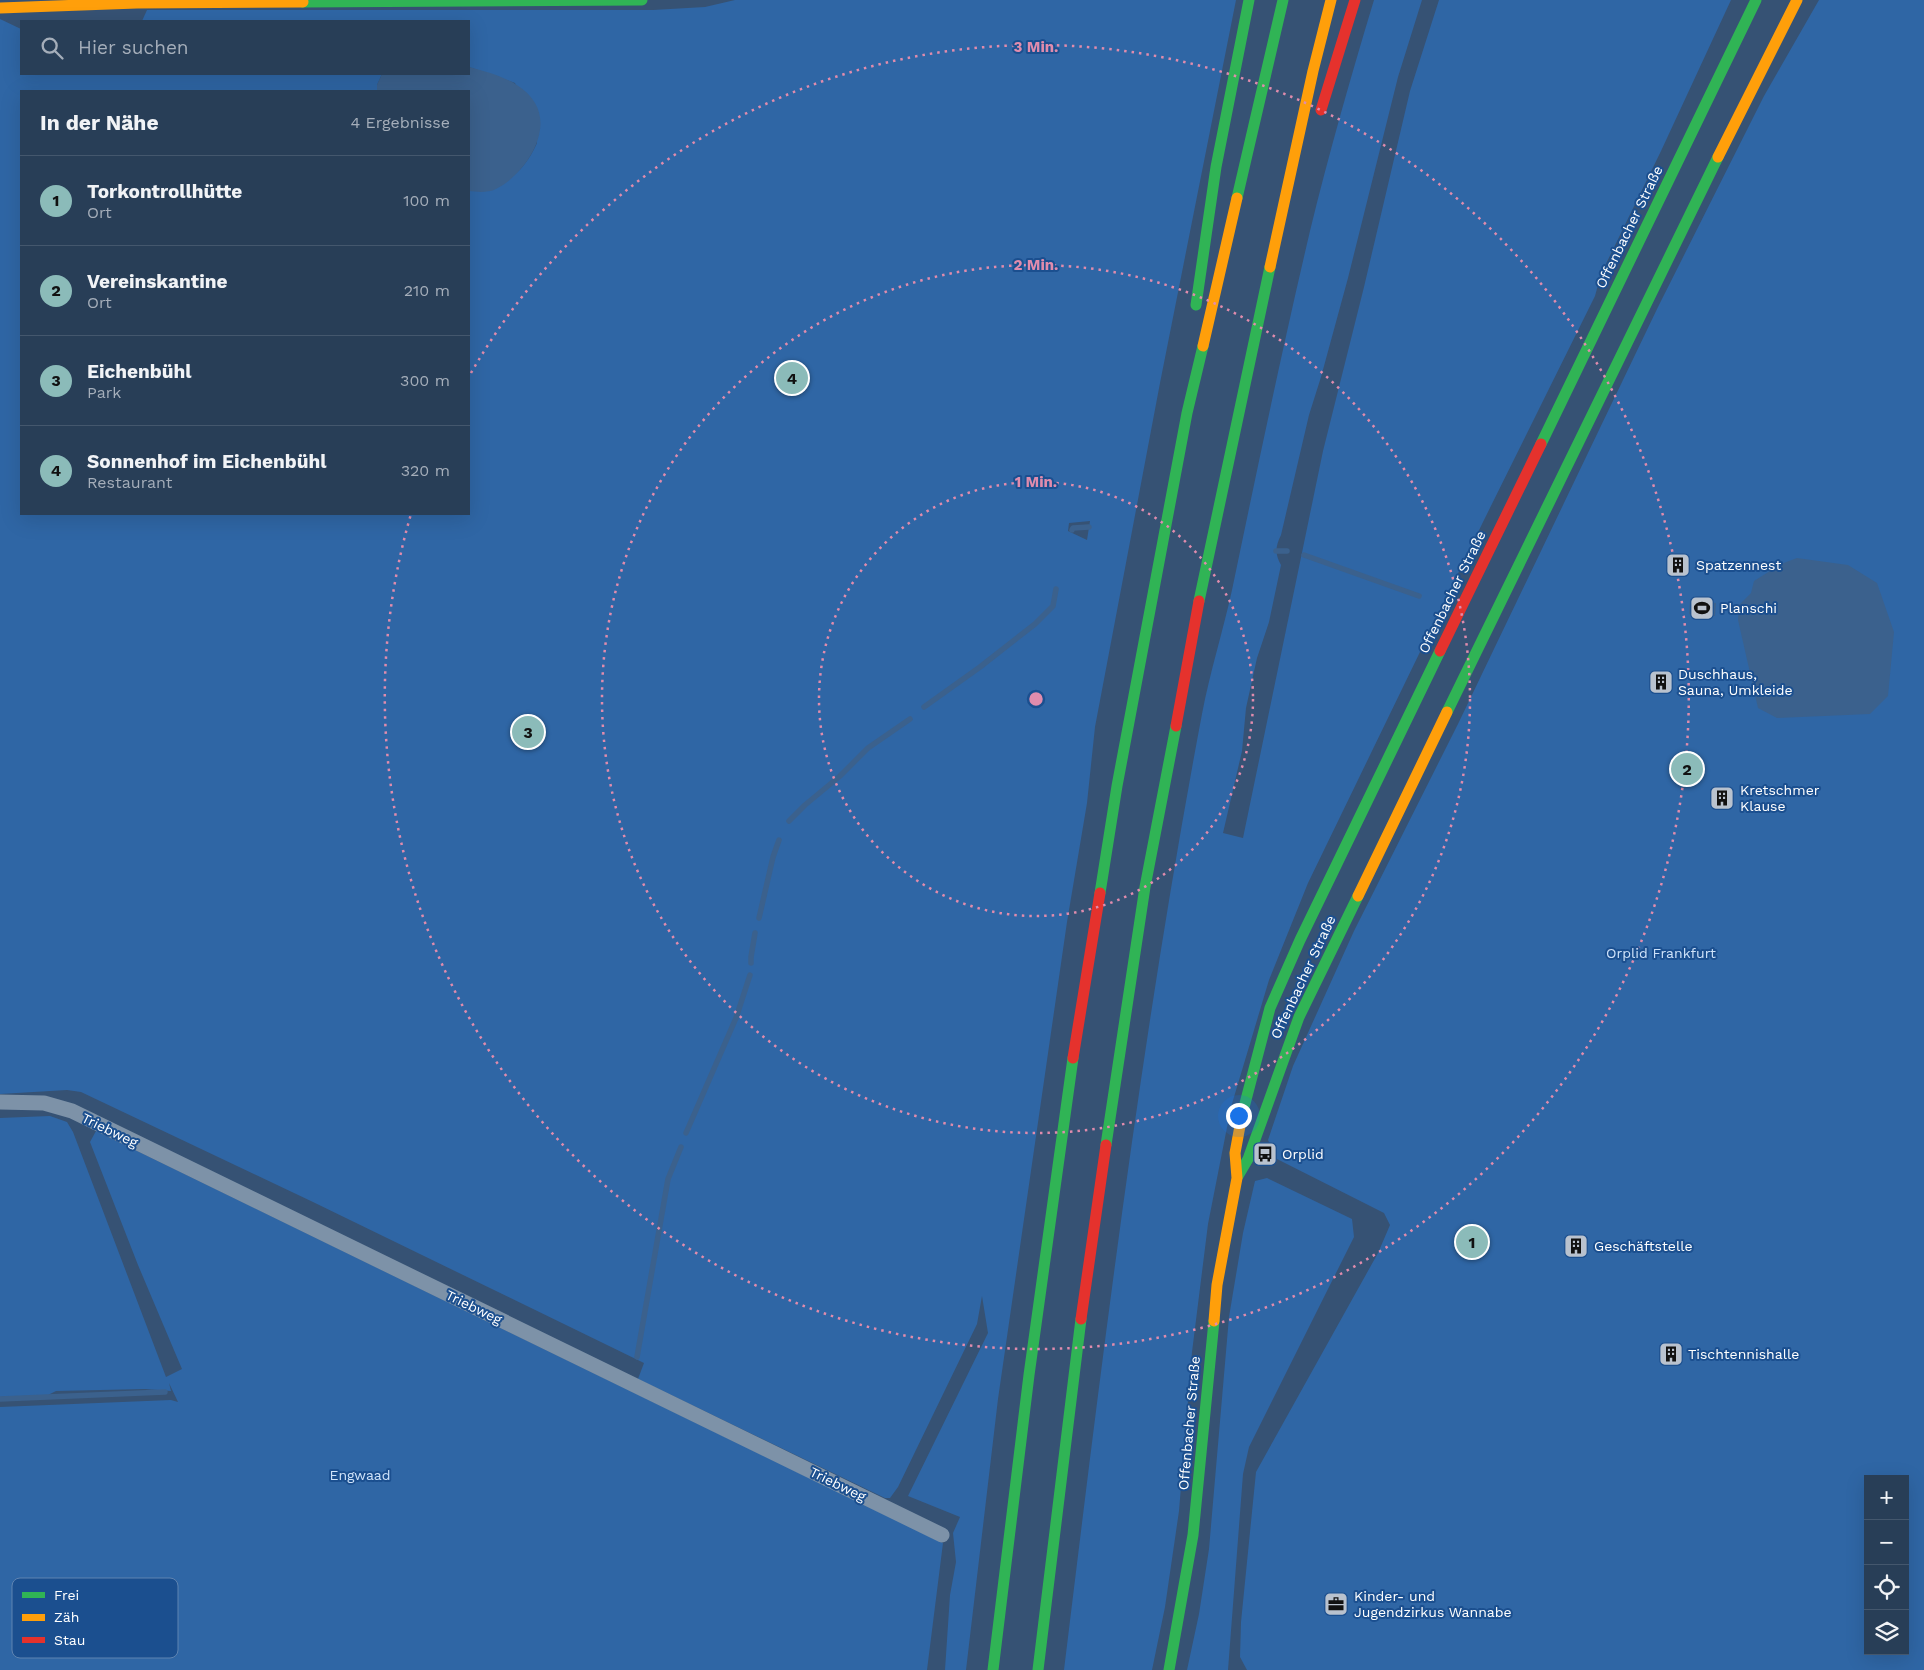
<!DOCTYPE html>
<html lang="de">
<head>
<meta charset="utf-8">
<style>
  body { margin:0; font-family:"Work Sans",sans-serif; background:#30455d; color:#f1f3f6 }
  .controls { position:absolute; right:15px; bottom:15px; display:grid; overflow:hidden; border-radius:0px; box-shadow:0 5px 20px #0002 }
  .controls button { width:45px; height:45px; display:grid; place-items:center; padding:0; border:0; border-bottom:1px solid #44576d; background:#283e57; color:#f1f3f6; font:25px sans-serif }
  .you { position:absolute; left:1238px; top:1115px; width:18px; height:18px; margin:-12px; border:4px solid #fff; border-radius:50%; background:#1a73e8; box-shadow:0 0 0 8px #1a73e833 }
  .badge { display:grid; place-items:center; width:32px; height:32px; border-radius:50%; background:#8bbbb9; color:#111; font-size:16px; font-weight:700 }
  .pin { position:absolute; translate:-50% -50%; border:2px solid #fff; box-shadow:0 1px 5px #0006 }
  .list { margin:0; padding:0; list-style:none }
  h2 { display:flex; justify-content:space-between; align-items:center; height:65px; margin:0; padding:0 20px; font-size:21px }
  h2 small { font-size:16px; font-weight:400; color:#a5aeba }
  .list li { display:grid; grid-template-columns:32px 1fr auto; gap:15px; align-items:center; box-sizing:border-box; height:90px; padding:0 20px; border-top:1px solid #44576d }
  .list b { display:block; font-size:19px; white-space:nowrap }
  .list p { margin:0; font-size:16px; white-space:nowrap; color:#a5aeba }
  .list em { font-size:16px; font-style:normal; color:#a5aeba }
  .icon { flex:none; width:28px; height:28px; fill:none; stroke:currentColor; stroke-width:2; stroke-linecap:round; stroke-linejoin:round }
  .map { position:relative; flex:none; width:1924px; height:1670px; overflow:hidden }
  .search { position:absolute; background:#283e57; box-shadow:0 5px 20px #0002; left:20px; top:20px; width:450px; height:55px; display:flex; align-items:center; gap:12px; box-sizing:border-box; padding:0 18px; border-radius:0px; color:#a5aeba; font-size:19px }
  .panel { position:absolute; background:#283e57; box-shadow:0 5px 20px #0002; left:20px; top:90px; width:450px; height:425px; border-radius:0px }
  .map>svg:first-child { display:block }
  .green { fill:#2f66a5; fill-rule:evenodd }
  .water { fill:#3b618d }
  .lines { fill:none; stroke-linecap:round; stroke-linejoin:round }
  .stream { stroke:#3b618d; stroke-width:5.5 }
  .street { stroke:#7d92a8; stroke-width:15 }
  .fast { stroke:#30b455; stroke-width:11 }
  .slow { stroke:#ff9f0a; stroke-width:11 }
  .jam { stroke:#e5322d; stroke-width:11 }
  .ring { fill:none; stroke:#e08cad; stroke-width:2.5; stroke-dasharray:2.5 5 }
  .labels { text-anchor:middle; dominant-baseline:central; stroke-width:4; stroke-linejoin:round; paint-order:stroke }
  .street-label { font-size:14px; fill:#fff; stroke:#1b4f8f }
  .poi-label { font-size:14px; fill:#fff; stroke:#1b4f8f; text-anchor:start }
  .park-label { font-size:14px; fill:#cfe3fa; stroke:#1b4f8f }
  .key { fill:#1b4f8f; stroke:#5f84b1; stroke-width:1 }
  .key-label { font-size:14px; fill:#fff }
  .centre { fill:#e08cad; stroke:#1b4f8f; stroke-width:2.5 }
  .ring-label { font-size:15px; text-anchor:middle; font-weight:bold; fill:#e08cad; stroke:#1b4f8f; stroke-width:4; stroke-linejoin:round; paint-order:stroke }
</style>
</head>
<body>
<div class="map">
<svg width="1924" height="1670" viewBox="0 0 1924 1670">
  <rect width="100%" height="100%" fill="#365274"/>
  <g class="green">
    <path d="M 735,0 L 1236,0 L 1160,383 L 1095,727 L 1087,803 L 1067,922 L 998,1399 L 966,1670 L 945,1670 L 950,1595 L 956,1562 L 953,1533 L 960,1517 L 908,1496 L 988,1333 L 982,1296 L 977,1324 L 898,1487 L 890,1498 L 885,1498 L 638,1379 L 644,1363 L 313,1202 L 81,1092 L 67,1090 L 0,1094 L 0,19 L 21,29 L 21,74 L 382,74 L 377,85 L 377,91 L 21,91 L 21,514 L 469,514 L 469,191 C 503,189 523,174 537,143 L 515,83 L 469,67 L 469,21 L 142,21 L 147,10 L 653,10 L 705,7 ZM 1090,521 L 1087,540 L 1068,531 L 1069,523 Z"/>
    <path d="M 1374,0 L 1422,0 L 1398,77 L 1348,278 L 1321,377 L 1309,415 L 1281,535 C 1275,547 1275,554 1281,565 L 1269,622 L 1257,658 L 1246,708 L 1242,751 L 1223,833 L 1243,838 L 1323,451 L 1364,287 L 1410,91 L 1439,0 L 1731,0 L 1661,151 L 1601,274 L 1595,296 L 1483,522 L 1308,883 L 1269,980 L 1231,1107 L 1208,1224 L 1192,1352 L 1179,1511 L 1165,1607 L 1152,1670 L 1064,1670 C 1103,1350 1142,1031 1202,714 C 1210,672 1223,631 1232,590 C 1257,470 1282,350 1310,231 C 1329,153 1351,76 1374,0 Z"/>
    <path d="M 1819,0 L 1924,0 L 1924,1670 L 1247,1670 L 1240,1657 L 1241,1622 L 1256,1472 L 1378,1253 L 1390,1225 L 1384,1213 L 1277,1159 L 1268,1140 L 1293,1066 L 1354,931 L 1458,724 L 1658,307 L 1764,96 ZM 1868,1479 L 1905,1479 L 1905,1651 L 1868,1651 Z"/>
    <path d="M 50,1116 L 67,1122 L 73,1132 L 166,1377 L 182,1369 L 138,1265 L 90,1142 L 96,1131 L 943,1543 L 927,1670 L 0,1670 L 0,1407 L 171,1400 L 178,1402 L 169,1383 L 171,1391 L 145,1389 L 56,1391 L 48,1395 L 0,1397 L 0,1118 Z"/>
    <path d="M 1267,1178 L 1352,1219 L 1354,1237 L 1249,1447 L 1243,1474 L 1228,1670 L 1187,1670 L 1199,1614 L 1209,1549 L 1229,1317 L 1243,1233 L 1255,1181 Z"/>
  </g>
  <g class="water">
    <path d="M 469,67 C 492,73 522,81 535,103 C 553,133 523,176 496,189 C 488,193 477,192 469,191 L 469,91 L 377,91 L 377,85 L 382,74 L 469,74 Z"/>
    <path d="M 1797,558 L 1848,565 L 1877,583 L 1894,632 L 1888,696 L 1870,714 L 1777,718 L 1758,708 L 1738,620 L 1739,605 L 1751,593 L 1754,581 L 1781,564 Z"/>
    <path d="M 1690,601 L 1716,603 L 1715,616 L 1689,614 Z"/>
  </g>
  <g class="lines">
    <g class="stream">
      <path d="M 1072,530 L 1073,528 L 1089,527"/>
      <path d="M 1276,551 L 1287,551"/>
      <path d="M 1304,555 L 1419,596"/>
      <path d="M 924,707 L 980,667 L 1035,624 L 1053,606 L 1056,589"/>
      <path d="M 789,821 L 805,805 L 840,776 L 868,748 L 910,719"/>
      <path d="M 759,918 L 773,857 L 779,840"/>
      <path d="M 751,963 L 751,957 L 755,933"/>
      <path d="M 686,1133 L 736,1018 L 750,975"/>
      <path d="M 637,1357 L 668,1179 L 681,1147"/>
      <path d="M 0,1399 L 165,1392"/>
    </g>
    <path class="street" d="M 0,1102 L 44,1103 L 72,1111 L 942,1535"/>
    <g class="fast">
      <path d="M 303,2 L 642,0"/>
      <path d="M 1237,198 L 1283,0"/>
      <path d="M 1196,305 L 1216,167 L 1249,0"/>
      <path d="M 1541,444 L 1756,0"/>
      <path d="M 1199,601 L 1270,267"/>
      <path d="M 1447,712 L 1718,157"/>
      <path d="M 1100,893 L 1117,786 L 1187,413 L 1203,346"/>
      <path d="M 1242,1115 L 1270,1008 L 1300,940 L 1440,651"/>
      <path d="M 1106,1145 L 1145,887 L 1176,726"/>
      <path d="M 1238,1176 L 1248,1159 L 1299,1017 L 1358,896"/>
      <path d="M 993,1670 L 1029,1375 L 1073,1058"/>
      <path d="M 1038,1670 L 1081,1319"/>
      <path d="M 1169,1670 L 1193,1535 L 1214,1321"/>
    </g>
    <g class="slow">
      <path d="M 0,8 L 137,3 L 303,2"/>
      <path d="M 1718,157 L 1797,0"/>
      <path d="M 1270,267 L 1313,71 L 1331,0"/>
      <path d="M 1203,346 L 1237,198"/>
      <path d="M 1358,896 L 1447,712"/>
      <path d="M 1214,1321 L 1217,1285 L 1237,1178 L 1235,1153 L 1242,1115"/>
    </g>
    <g class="jam">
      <path d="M 1321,110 L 1355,0"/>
      <path d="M 1440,651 L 1541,444"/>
      <path d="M 1176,726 L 1199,601"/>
      <path d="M 1073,1058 L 1100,893"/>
      <path d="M 1081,1319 L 1106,1145"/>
    </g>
  </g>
  <g class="ring">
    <circle cx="1036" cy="699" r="217"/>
    <circle cx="1036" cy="699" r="434"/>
    <path d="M471 373A652 652 0 1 1 411 514"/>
  </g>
  <defs>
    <g id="building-square" transform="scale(1.25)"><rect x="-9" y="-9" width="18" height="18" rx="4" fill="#b9c2ce" stroke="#1b4f8f"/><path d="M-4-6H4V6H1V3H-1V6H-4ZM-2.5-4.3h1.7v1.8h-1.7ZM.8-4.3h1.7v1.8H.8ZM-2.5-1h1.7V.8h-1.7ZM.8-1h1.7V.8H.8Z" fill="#111"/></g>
    <g id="stadium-square" transform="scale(1.25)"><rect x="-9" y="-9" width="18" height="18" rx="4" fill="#b9c2ce" stroke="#1b4f8f"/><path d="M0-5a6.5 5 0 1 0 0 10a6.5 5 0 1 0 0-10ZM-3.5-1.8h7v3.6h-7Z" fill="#111"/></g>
    <g id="bus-square" transform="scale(1.25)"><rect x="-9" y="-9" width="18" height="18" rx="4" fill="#b9c2ce" stroke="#1b4f8f"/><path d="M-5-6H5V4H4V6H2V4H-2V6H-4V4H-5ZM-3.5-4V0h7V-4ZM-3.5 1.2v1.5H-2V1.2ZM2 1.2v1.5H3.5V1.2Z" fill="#111"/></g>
    <g id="office-square" transform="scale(1.25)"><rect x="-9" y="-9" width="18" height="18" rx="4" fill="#b9c2ce" stroke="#1b4f8f"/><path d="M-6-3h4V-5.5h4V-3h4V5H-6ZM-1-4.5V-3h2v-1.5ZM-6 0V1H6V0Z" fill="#111"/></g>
  </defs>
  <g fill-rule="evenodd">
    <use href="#building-square" x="1678" y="565"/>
    <use href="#stadium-square" x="1702" y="608"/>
    <use href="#building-square" x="1661" y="682"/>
    <use href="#building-square" x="1722" y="798"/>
    <use href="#bus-square" x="1265" y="1154"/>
    <use href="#building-square" x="1576" y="1246"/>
    <use href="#building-square" x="1671" y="1354"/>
    <use href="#office-square" x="1336" y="1604"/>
  </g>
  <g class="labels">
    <g class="street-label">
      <text transform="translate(1629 227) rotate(-64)">Offenbacher Straße</text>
      <text transform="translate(1452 592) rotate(-64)">Offenbacher Straße</text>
      <text transform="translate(1303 977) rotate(-65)">Offenbacher Straße</text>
      <text transform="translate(110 1130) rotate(26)">Triebweg</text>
      <text transform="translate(474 1307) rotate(26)">Triebweg</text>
      <text transform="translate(1189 1423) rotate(-85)">Offenbacher Straße</text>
      <text transform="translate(838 1484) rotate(26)">Triebweg</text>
    </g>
    <g class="poi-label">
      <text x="1696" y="565">Spatzennest</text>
      <text x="1720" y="608">Planschi</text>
      <text x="1678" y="674">Duschhaus,<tspan x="1678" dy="16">Sauna, Umkleide</tspan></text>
      <text x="1740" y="790">Kretschmer<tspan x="1740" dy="16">Klause</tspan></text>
      <text x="1282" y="1154">Orplid</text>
      <text x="1594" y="1246">Geschäftstelle</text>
      <text x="1688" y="1354">Tischtennishalle</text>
      <text x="1354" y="1596">Kinder- und<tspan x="1354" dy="16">Jugendzirkus Wannabe</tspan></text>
    </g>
    <g class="park-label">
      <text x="1661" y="953">Orplid Frankfurt</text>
      <text x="360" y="1475">Engwaad</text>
    </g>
  </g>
  <rect x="12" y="1578" width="166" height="80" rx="8" class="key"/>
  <rect x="22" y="1592" width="23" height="6" fill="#30b455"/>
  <rect x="22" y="1614" width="23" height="7" fill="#ff9f0a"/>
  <rect x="22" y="1637" width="23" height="6" fill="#e5322d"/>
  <g class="key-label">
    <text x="54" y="1600">Frei</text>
    <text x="54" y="1622">Zäh</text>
    <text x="54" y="1645">Stau</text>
  </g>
  <circle cx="1036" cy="699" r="8" class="centre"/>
  <g class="ring-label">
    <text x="1036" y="52">3 Min.</text>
    <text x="1036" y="270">2 Min.</text>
    <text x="1036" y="487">1 Min.</text>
  </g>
</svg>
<div class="controls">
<button>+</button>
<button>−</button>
<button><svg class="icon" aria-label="locate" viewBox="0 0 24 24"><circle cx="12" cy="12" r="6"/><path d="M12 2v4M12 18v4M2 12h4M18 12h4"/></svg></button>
<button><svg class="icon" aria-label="layers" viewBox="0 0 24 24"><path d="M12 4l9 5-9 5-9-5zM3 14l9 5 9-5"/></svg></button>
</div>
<div class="you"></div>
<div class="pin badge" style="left:1472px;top:1242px">1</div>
<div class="pin badge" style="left:1687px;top:769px">2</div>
<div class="pin badge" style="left:528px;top:732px">3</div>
<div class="pin badge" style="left:792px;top:378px">4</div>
<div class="search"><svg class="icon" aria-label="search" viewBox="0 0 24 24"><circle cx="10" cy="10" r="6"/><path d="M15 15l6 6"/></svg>Hier suchen</div>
<section class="panel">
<h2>In der Nähe<small>4 Ergebnisse</small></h2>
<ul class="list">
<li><span class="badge">1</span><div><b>Torkontrollhütte</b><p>Ort</p></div><em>100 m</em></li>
<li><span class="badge">2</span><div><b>Vereinskantine</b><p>Ort</p></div><em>210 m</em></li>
<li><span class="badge">3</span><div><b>Eichenbühl</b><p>Park</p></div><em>300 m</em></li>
<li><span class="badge">4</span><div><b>Sonnenhof im Eichenbühl</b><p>Restaurant</p></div><em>320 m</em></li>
</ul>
</section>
</div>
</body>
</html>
